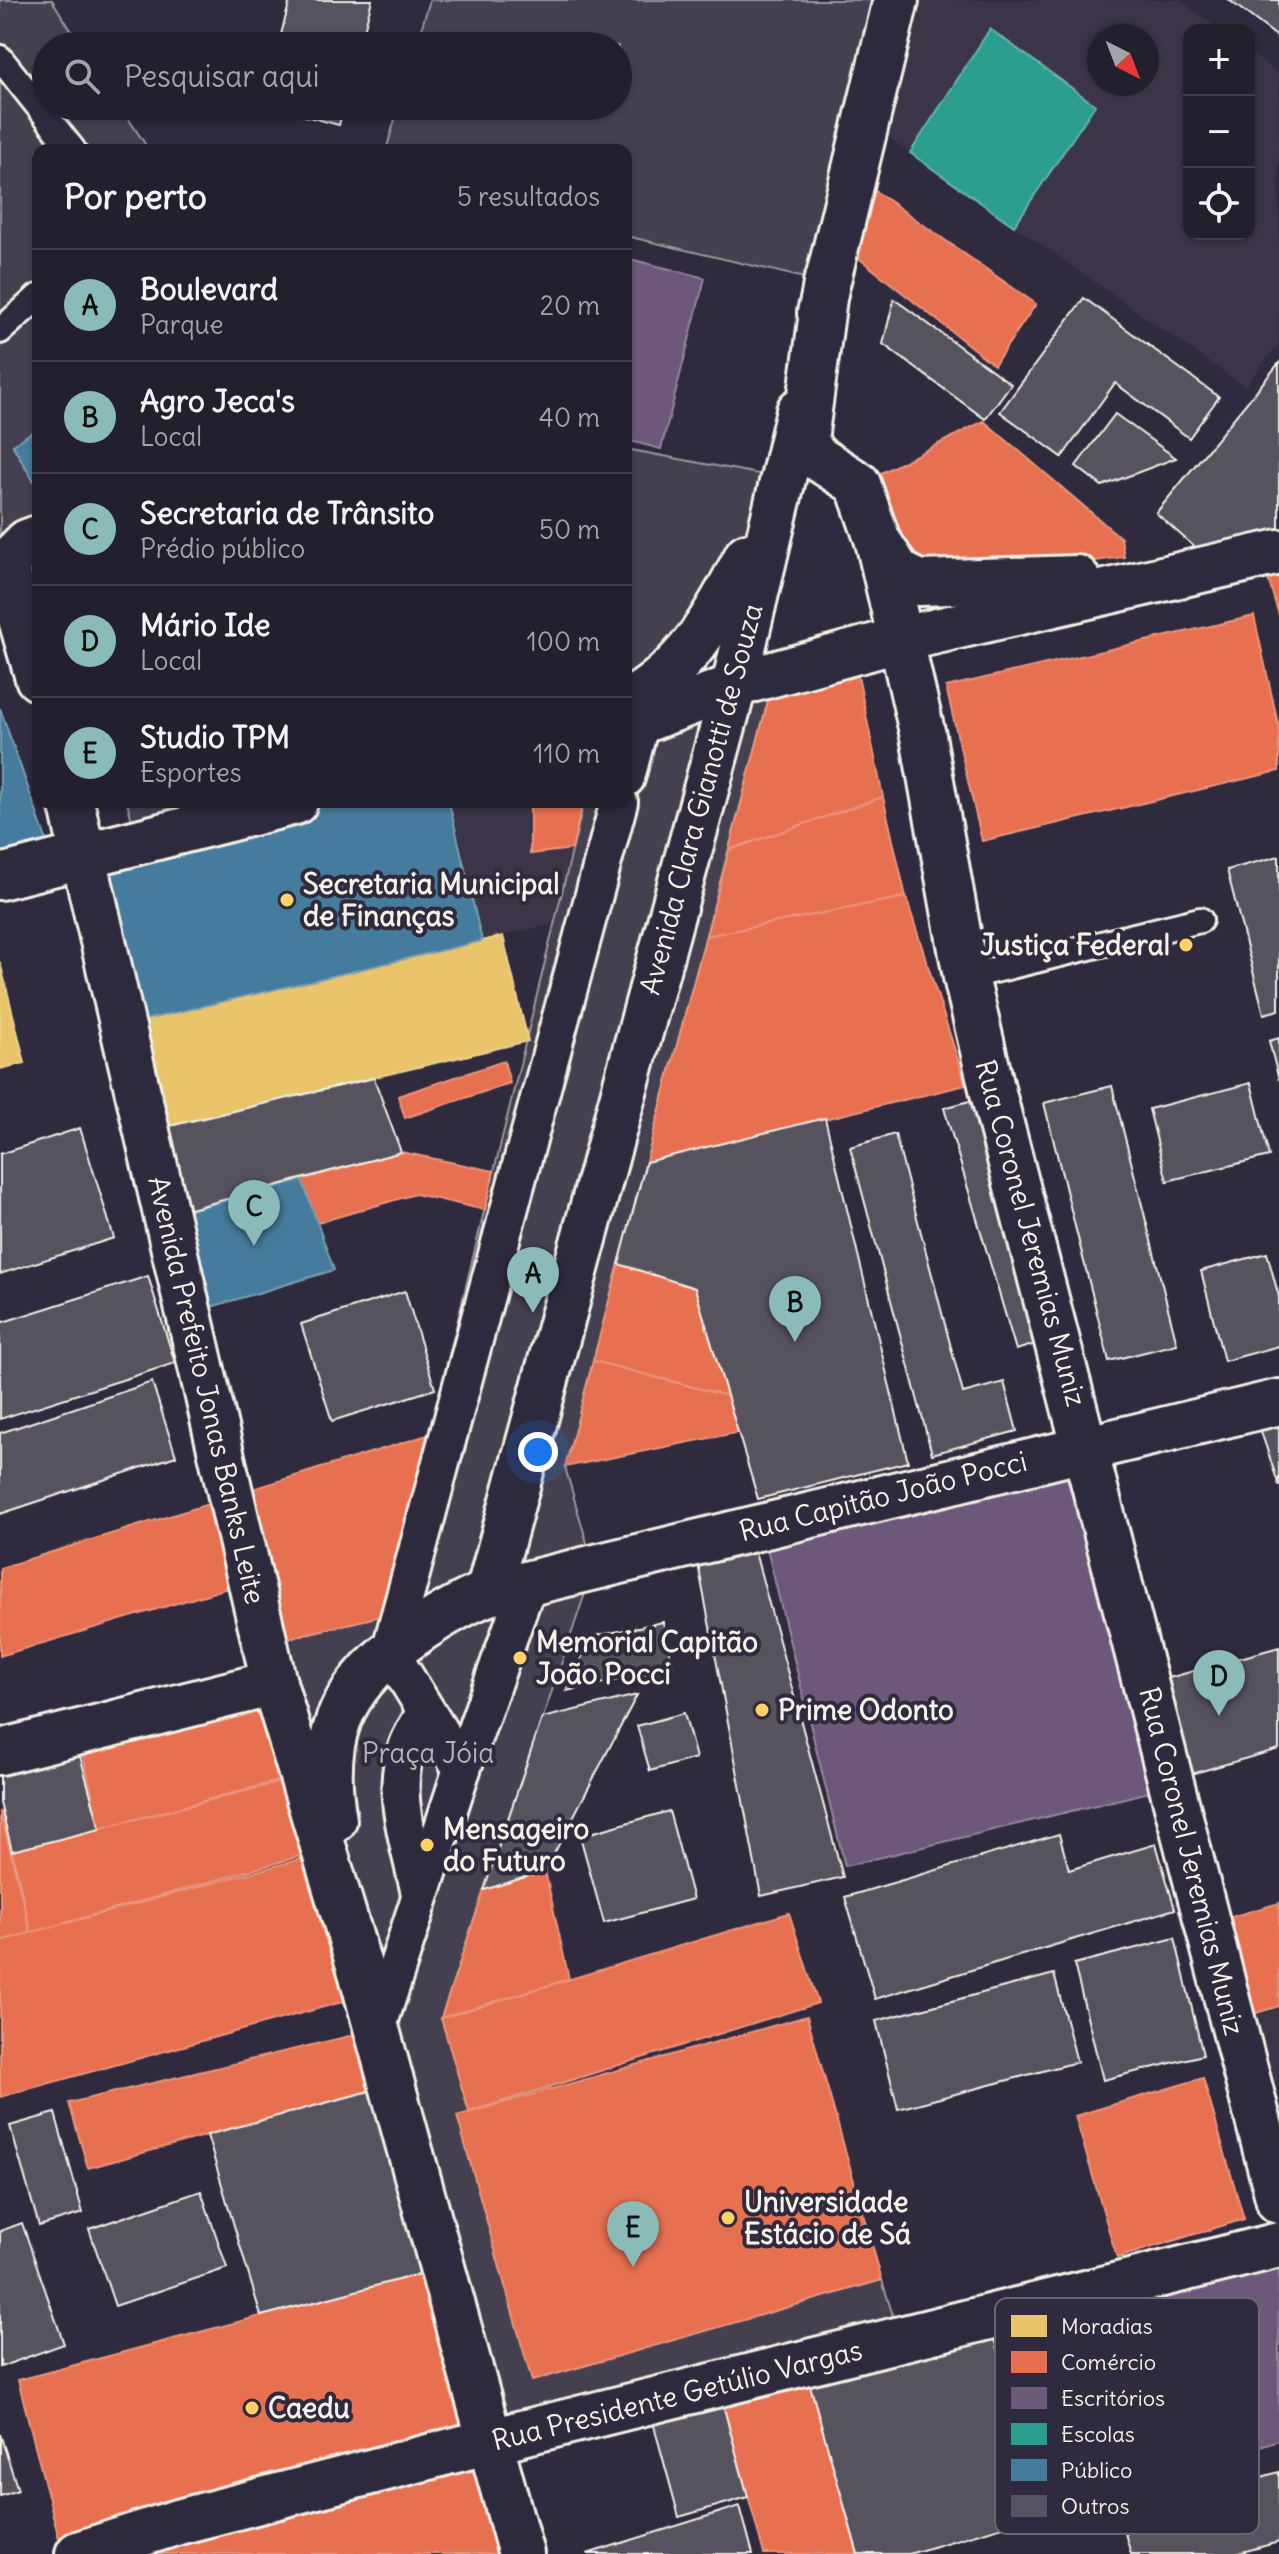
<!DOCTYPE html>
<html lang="pt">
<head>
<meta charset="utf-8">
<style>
  body { margin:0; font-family:Delius,sans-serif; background:#2f2d3a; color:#f1f3f6 }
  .controls { position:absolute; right:24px; top:24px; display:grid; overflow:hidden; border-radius:16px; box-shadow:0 2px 6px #0004 }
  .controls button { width:72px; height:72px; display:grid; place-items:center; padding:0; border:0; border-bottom:2px solid #403e4a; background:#23202e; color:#f1f3f6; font:40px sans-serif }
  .compass { position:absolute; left:1087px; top:24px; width:72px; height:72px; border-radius:50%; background:#23202e; box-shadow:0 2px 6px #0004; rotate:138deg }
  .you { position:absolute; left:538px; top:1452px; width:28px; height:28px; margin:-20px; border:6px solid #fff; border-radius:50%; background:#1a73e8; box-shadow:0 0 0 12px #1a73e833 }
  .badge { display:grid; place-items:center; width:52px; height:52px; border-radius:50%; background:#8bbbb9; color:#111; font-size:26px; font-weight:700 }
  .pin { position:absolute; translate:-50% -66px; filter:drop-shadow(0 2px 4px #0008) }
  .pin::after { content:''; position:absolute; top:42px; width:28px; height:24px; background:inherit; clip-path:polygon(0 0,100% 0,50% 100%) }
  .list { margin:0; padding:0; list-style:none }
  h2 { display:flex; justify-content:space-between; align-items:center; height:104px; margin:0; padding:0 32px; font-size:34px }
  h2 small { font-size:26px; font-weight:400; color:#a3a3aa }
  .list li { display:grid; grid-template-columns:52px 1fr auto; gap:24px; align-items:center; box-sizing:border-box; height:112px; padding:0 32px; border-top:2px solid #403e4a }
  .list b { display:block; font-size:30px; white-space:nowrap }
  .list p { margin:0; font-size:26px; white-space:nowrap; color:#a3a3aa }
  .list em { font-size:26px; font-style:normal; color:#a3a3aa }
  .icon { flex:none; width:44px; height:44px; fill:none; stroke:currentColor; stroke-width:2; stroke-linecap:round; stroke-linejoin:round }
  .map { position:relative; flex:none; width:1279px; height:2554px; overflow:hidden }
  .search { position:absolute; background:#23202e; box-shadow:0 2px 6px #0004; left:32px; top:32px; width:600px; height:88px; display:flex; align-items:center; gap:20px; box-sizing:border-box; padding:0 28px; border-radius:44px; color:#a3a3aa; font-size:30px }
  .panel { position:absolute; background:#23202e; box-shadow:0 2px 6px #0004; left:32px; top:144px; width:600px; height:664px; border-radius:16px }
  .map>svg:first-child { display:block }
  .built { fill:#3b3647; fill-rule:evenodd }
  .green { fill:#454050; stroke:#9c989c; stroke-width:2 }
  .homes { fill:#e9c46a; stroke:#ecd290; stroke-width:2 }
  .shops { fill:#e76f51; stroke:#eb967e; stroke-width:2 }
  .offices { fill:#6d597a; stroke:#96879b; stroke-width:2 }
  .schools { fill:#2a9d8f; stroke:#67b6aa; stroke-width:2 }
  .public { fill:#457b9d; stroke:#7a9eb4; stroke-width:2 }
  .building { fill:#56525f; stroke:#f4f1e8; stroke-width:2 }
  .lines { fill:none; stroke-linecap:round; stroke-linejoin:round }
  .service-casing { stroke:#f4f1e8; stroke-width:30 }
  .pedestrian-casing { stroke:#f4f1e8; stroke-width:42 }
  .minor-casing { stroke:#f4f1e8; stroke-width:50 }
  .service { stroke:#2f2a3d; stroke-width:24 }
  .pedestrian { stroke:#2f2a3d; stroke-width:36 }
  .minor { stroke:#2f2a3d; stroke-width:44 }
  .poi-dot { fill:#ffd166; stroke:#2f2a3d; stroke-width:3 }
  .labels { text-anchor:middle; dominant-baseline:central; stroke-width:8; stroke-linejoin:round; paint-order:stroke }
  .street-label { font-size:28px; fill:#f4f1e8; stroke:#2f2a3d }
  .poi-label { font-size:28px; font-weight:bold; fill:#f4f1e8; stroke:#2f2a3d; text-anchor:start }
  .park-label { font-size:28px; fill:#b7b3b3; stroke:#2f2a3d }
  .key { fill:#2f2a3d; stroke:#6a6670; stroke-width:2 }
  .key-label { font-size:22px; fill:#f4f1e8 }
</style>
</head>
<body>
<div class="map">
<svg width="1279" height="2554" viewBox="0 0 1279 2554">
  <rect width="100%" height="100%" fill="#2f2a3d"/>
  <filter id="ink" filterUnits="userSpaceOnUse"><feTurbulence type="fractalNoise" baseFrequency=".0125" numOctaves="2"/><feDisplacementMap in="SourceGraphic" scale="16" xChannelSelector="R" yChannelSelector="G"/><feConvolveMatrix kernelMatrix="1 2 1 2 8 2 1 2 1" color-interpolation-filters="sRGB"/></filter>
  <g filter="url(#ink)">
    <g class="built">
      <path d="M 896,0 L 1180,0 L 1220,30 L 1189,30 L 1189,234 L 1249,234 L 1249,52 L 1279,74 L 1279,343 L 1245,387 L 866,122 ZM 1099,36 L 1147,36 L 1147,84 L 1099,84 Z"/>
      <path d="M 451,802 L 583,802 L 555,923 L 482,941 Z"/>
      <path d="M 1279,2008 L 1279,2082 L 1252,2090 L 1234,2022 Z"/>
    </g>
    <g class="green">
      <path d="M 0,0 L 52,0 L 81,46 L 46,46 L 46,106 L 120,106 L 149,150 L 38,150 L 38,428 L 13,446 L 38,488 L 38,526 L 0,538 Z"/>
      <path d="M 430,0 L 896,0 L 826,283 L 626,236 L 626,150 L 386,150 L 399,106 L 618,106 L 618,46 L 416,46 Z"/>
      <path d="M 626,449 L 785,479 L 737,576 L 626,703 Z"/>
      <path d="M 769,697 L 565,1467 L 594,1567 L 441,2018 L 550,2375 L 882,2280 L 900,2339 L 490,2441 L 271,1643 L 386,1614 L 584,802 L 626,802 L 626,727 Z"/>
      <path d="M 127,802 L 285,802 L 137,839 Z"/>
    </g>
    <g class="homes">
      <path d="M 503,936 L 528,1041 L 156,1129 L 133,1023 Z"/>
      <path d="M 0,962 L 25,1063 L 0,1069 Z"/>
    </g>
    <g class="shops">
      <path d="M 858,179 L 1036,304 L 994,365 L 841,244 Z"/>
      <path d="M 984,421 L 1121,538 L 1124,557 L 967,579 L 891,559 L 861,483 Z"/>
      <path d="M 1279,572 L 1279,615 L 1267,576 Z"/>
      <path d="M 1254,616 L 1279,728 L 1279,771 L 982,841 L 946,687 Z"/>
      <path d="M 858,676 L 883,797 L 729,850 L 769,697 Z"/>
      <path d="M 883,797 L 906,897 L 706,936 L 729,850 Z"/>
      <path d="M 530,802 L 583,802 L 572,849 L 530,854 Z"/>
      <path d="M 906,897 L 966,1085 L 646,1162 L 706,936 Z"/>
      <path d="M 504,1061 L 510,1083 L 405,1118 L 398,1096 Z"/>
      <path d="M 401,1152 L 494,1171 L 485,1210 L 415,1194 L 317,1223 L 302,1180 Z"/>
      <path d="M 619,1264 L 695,1288 L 728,1396 L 593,1361 Z"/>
      <path d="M 593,1361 L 728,1396 L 740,1432 L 565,1467 Z"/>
      <path d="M 450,1428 L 386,1615 L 271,1642 L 237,1494 Z"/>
      <path d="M 215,1502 L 231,1587 L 0,1656 L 0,1568 Z"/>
      <path d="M 270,1694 L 296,1776 L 100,1829 L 79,1739 Z"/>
      <path d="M 296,1778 L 318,1851 L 31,1933 L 12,1851 Z"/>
      <path d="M 0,1811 L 31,1933 L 0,1941 Z"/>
      <path d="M 319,1854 L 367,1995 L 0,2097 L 0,1941 Z"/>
      <path d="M 545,1871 L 569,1979 L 441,2018 L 484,1890 Z"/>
      <path d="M 1279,1903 L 1279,2006 L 1234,2020 L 1210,1923 Z"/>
      <path d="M 789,1913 L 818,2003 L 469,2112 L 441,2018 Z"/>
      <path d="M 807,2016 L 882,2280 L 532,2381 L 457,2116 Z"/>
      <path d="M 375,2030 L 389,2085 L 88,2168 L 69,2103 Z"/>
      <path d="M 1203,2078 L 1244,2219 L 1117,2258 L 1075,2116 Z"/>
      <path d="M 443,2268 L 485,2436 L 63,2554 L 18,2380 Z"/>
      <path d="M 804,2364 L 858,2554 L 764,2554 L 718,2386 Z"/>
      <path d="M 489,2443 L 518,2554 L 89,2554 Z"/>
    </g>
    <g class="offices">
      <path d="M 626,258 L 705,278 L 661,449 L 626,440 Z"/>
      <path d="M 1082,1454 L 1166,1788 L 845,1866 L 763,1533 Z"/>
      <path d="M 1279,2247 L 1279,2440 L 1046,2513 L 990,2318 Z"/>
    </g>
    <path class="schools" d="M 990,29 L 1095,105 L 1014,226 L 910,153 Z"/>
    <g class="public">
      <path d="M 38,428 L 38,488 L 13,445 Z"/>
      <path d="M 0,708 L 52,856 L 0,869 Z"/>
      <path d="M 306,802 L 449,802 L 482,941 L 132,1023 L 91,859 Z"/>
      <path d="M 302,1180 L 334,1270 L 198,1311 L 176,1214 Z"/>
    </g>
    <g class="building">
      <path d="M 290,0 L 372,0 L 360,46 L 278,46 Z"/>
      <path d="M 1229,0 L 1279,0 L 1279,38 Z"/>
      <path d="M 268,106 L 344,106 L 339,125 Z"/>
      <path d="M 1084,298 L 1219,397 L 1189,438 L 1115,383 L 1062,457 L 1000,412 Z"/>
      <path d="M 894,299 L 1011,384 L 985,419 L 883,344 Z"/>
      <path d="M 1279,363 L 1279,529 L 1199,551 L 1156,513 Z"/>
      <path d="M 1115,414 L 1176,458 L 1102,486 L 1076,466 Z"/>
      <path d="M 1279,856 L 1279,1010 L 1264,1014 L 1227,870 Z"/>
      <path d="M 1279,1038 L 1279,1080 L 1269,1041 Z"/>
      <path d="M 374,1078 L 401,1152 L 175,1213 L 157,1129 Z"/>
      <path d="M 1251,1083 L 1269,1156 L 1167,1181 L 1149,1109 Z"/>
      <path d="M 1112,1086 L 1177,1344 L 1109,1361 L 1044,1103 Z"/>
      <path d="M 977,1099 L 1049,1340 L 1016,1350 L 944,1108 Z"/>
      <path d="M 825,1118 L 908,1462 L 758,1499 L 695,1288 L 619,1264 L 646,1162 Z"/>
      <path d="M 80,1128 L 114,1238 L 0,1274 L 0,1154 Z"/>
      <path d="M 895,1134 L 963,1393 L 1004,1382 L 1017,1431 L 932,1454 L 850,1147 Z"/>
      <path d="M 1267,1253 L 1279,1297 L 1279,1346 L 1224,1361 L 1201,1271 Z"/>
      <path d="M 148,1276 L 175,1363 L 0,1419 L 0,1323 Z"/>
      <path d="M 405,1291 L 435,1389 L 332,1421 L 301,1324 Z"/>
      <path d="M 152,1382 L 176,1456 L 0,1514 L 0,1433 Z"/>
      <path d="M 1279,1404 L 1279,1486 L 1254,1410 Z"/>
      <path d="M 749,1530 L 843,1877 L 761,1896 L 694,1543 Z"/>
      <path d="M 663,1622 L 673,1668 L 566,1691 L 591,1637 Z"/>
      <path d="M 1279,1647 L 1279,1749 L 1177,1778 L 1151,1683 Z"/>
      <path d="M 637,1695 L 545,1871 L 484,1890 L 542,1718 Z"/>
      <path d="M 684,1713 L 696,1758 L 650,1771 L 637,1726 Z"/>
      <path d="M 76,1741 L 100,1829 L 12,1851 L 0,1803 L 0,1764 Z"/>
      <path d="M 669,1811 L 693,1899 L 604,1923 L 580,1836 Z"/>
      <path d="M 1059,1834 L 1069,1870 L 1156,1844 L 1175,1909 L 875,1999 L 845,1897 Z"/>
      <path d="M 1175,1938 L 1203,2055 L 1103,2080 L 1074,1964 Z"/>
      <path d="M 1054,1974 L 1077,2062 L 898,2109 L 876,2021 Z"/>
      <path d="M 392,2085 L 443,2268 L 261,2316 L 207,2135 Z"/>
      <path d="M 55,2113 L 83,2213 L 39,2226 L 10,2126 Z"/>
      <path d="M 201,2191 L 227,2268 L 115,2306 L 89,2229 Z"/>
      <path d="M 22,2223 L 64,2344 L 0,2367 L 0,2231 Z"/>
      <path d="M 989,2318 L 1046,2513 L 909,2554 L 858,2554 L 804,2364 Z"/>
      <path d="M 718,2386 L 748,2497 L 679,2517 L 648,2404 Z"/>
      <path d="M 0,2434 L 18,2490 L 0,2496 Z"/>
      <path d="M 1279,2472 L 1279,2542 L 1235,2554 L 1131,2554 L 1120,2516 Z"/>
      <path d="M 740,2506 L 753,2554 L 587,2554 Z"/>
    </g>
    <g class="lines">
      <g class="service-casing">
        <g id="service">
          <path d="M 0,58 L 73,150"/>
          <path d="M 0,331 L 38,297"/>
          <path d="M 966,977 L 1200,920"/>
        </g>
      </g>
      <g class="pedestrian-casing">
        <g id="pedestrian">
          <path d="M 626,778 L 640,724"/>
          <path d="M 462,1769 L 390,1652 L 619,802"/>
          <path d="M 420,1894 C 411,1849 389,1790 408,1745 C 413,1733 420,1722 426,1711"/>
          <path d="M 377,2029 L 462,1769 L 528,1583"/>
        </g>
      </g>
      <g class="minor-casing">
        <g id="minor">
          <path d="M 826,283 L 805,440 L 814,456 L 858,484 L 878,541 L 923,736 L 966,977 L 994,1097 L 1279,2201"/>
          <path d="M 820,313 L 896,0"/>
          <path d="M 38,538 L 27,542 L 5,564 L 38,678"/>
          <path d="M 878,541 L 899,573 L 919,583 L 1077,578"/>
          <path d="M 626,703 C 686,671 717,615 747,556"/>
          <path d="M 626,727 L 751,680 L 898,640 L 1279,552"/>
          <path d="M 71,802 L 274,1683 L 361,1972 L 521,2554"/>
          <path d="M 0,877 L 295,802"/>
          <path d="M 488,1593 L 734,686 L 799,411"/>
          <path d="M 0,1752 L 274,1683"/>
          <path d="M 334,1820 C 320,1740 338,1691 403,1642 C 430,1622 457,1605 488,1593 L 1279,1402"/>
          <path d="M 78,2554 L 178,2522 L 490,2441 L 1279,2245"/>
        </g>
      </g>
      <use href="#service" class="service"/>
      <use href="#pedestrian" class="pedestrian"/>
      <use href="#minor" class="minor"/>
    </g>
  </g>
  <g class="poi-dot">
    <circle cx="287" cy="900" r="8"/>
    <circle cx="1186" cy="945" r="8"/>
    <circle cx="520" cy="1658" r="8"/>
    <circle cx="762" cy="1710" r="8"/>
    <circle cx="427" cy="1845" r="8"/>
    <circle cx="728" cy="2218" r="8"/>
    <circle cx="252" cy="2408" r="8"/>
  </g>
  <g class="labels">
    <g class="street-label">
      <text transform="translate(701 799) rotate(-75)">Avenida Clara Gianotti de Souza</text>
      <text transform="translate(1031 1233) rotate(75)">Rua Coronel Jeremias Muniz</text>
      <text transform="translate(207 1390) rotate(77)">Avenida Prefeito Jonas Banks Leite</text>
      <text transform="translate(883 1496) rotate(-14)">Rua Capitão João Pocci</text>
      <text transform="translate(1192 1861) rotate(76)">Rua Coronel Jeremias Muniz</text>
      <text transform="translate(677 2395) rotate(-14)">Rua Presidente Getúlio Vargas</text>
    </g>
    <g class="poi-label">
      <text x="303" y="884">Secretaria Municipal<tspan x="303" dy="32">de Finanças</tspan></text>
      <text x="1170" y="945" text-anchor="end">Justiça Federal</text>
      <text x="536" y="1642">Memorial Capitão<tspan x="536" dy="32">João Pocci</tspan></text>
      <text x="778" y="1710">Prime Odonto</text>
      <text x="443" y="1829">Mensageiro<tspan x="443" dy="32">do Futuro</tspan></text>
      <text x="744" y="2202">Universidade<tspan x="744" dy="32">Estácio de Sá</tspan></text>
      <text x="268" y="2408">Caedu</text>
    </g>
    <g class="park-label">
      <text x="428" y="1753">Praça Jóia</text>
    </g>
  </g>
  <rect x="995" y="2298" width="264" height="236" rx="12" class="key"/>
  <rect x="1011" y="2315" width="36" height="22" fill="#e9c46a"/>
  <rect x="1011" y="2351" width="36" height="22" fill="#e76f51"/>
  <rect x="1011" y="2387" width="36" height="22" fill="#6d597a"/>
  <rect x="1011" y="2423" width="36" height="22" fill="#2a9d8f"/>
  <rect x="1011" y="2459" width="36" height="22" fill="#457b9d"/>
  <rect x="1011" y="2495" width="36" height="22" fill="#56525f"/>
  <g class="key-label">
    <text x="1061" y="2334">Moradias</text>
    <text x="1061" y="2370">Comércio</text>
    <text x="1061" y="2406">Escritórios</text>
    <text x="1061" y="2442">Escolas</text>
    <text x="1061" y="2478">Público</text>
    <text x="1061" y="2514">Outros</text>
  </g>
</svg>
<div class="controls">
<button>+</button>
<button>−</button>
<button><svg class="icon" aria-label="locate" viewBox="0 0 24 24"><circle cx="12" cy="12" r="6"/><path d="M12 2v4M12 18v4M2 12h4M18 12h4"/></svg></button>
</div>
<svg class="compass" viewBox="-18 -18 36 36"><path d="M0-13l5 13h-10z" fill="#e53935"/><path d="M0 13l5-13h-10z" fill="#a3a3aa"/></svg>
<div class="you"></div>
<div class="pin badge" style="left:533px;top:1313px">A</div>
<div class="pin badge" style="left:795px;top:1342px">B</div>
<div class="pin badge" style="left:254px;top:1246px">C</div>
<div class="pin badge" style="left:1219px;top:1716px">D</div>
<div class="pin badge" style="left:633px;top:2267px">E</div>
<div class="search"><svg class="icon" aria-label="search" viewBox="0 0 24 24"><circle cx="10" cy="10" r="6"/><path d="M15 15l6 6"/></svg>Pesquisar aqui</div>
<section class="panel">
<h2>Por perto<small>5 resultados</small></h2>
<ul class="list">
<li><span class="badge">A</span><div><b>Boulevard</b><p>Parque</p></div><em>20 m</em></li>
<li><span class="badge">B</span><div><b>Agro Jeca's</b><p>Local</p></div><em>40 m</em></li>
<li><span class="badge">C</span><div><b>Secretaria de Trânsito</b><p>Prédio público</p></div><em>50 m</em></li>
<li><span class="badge">D</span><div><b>Mário Ide</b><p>Local</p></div><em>100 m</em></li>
<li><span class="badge">E</span><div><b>Studio TPM</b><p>Esportes</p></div><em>110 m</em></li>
</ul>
</section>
</div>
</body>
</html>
